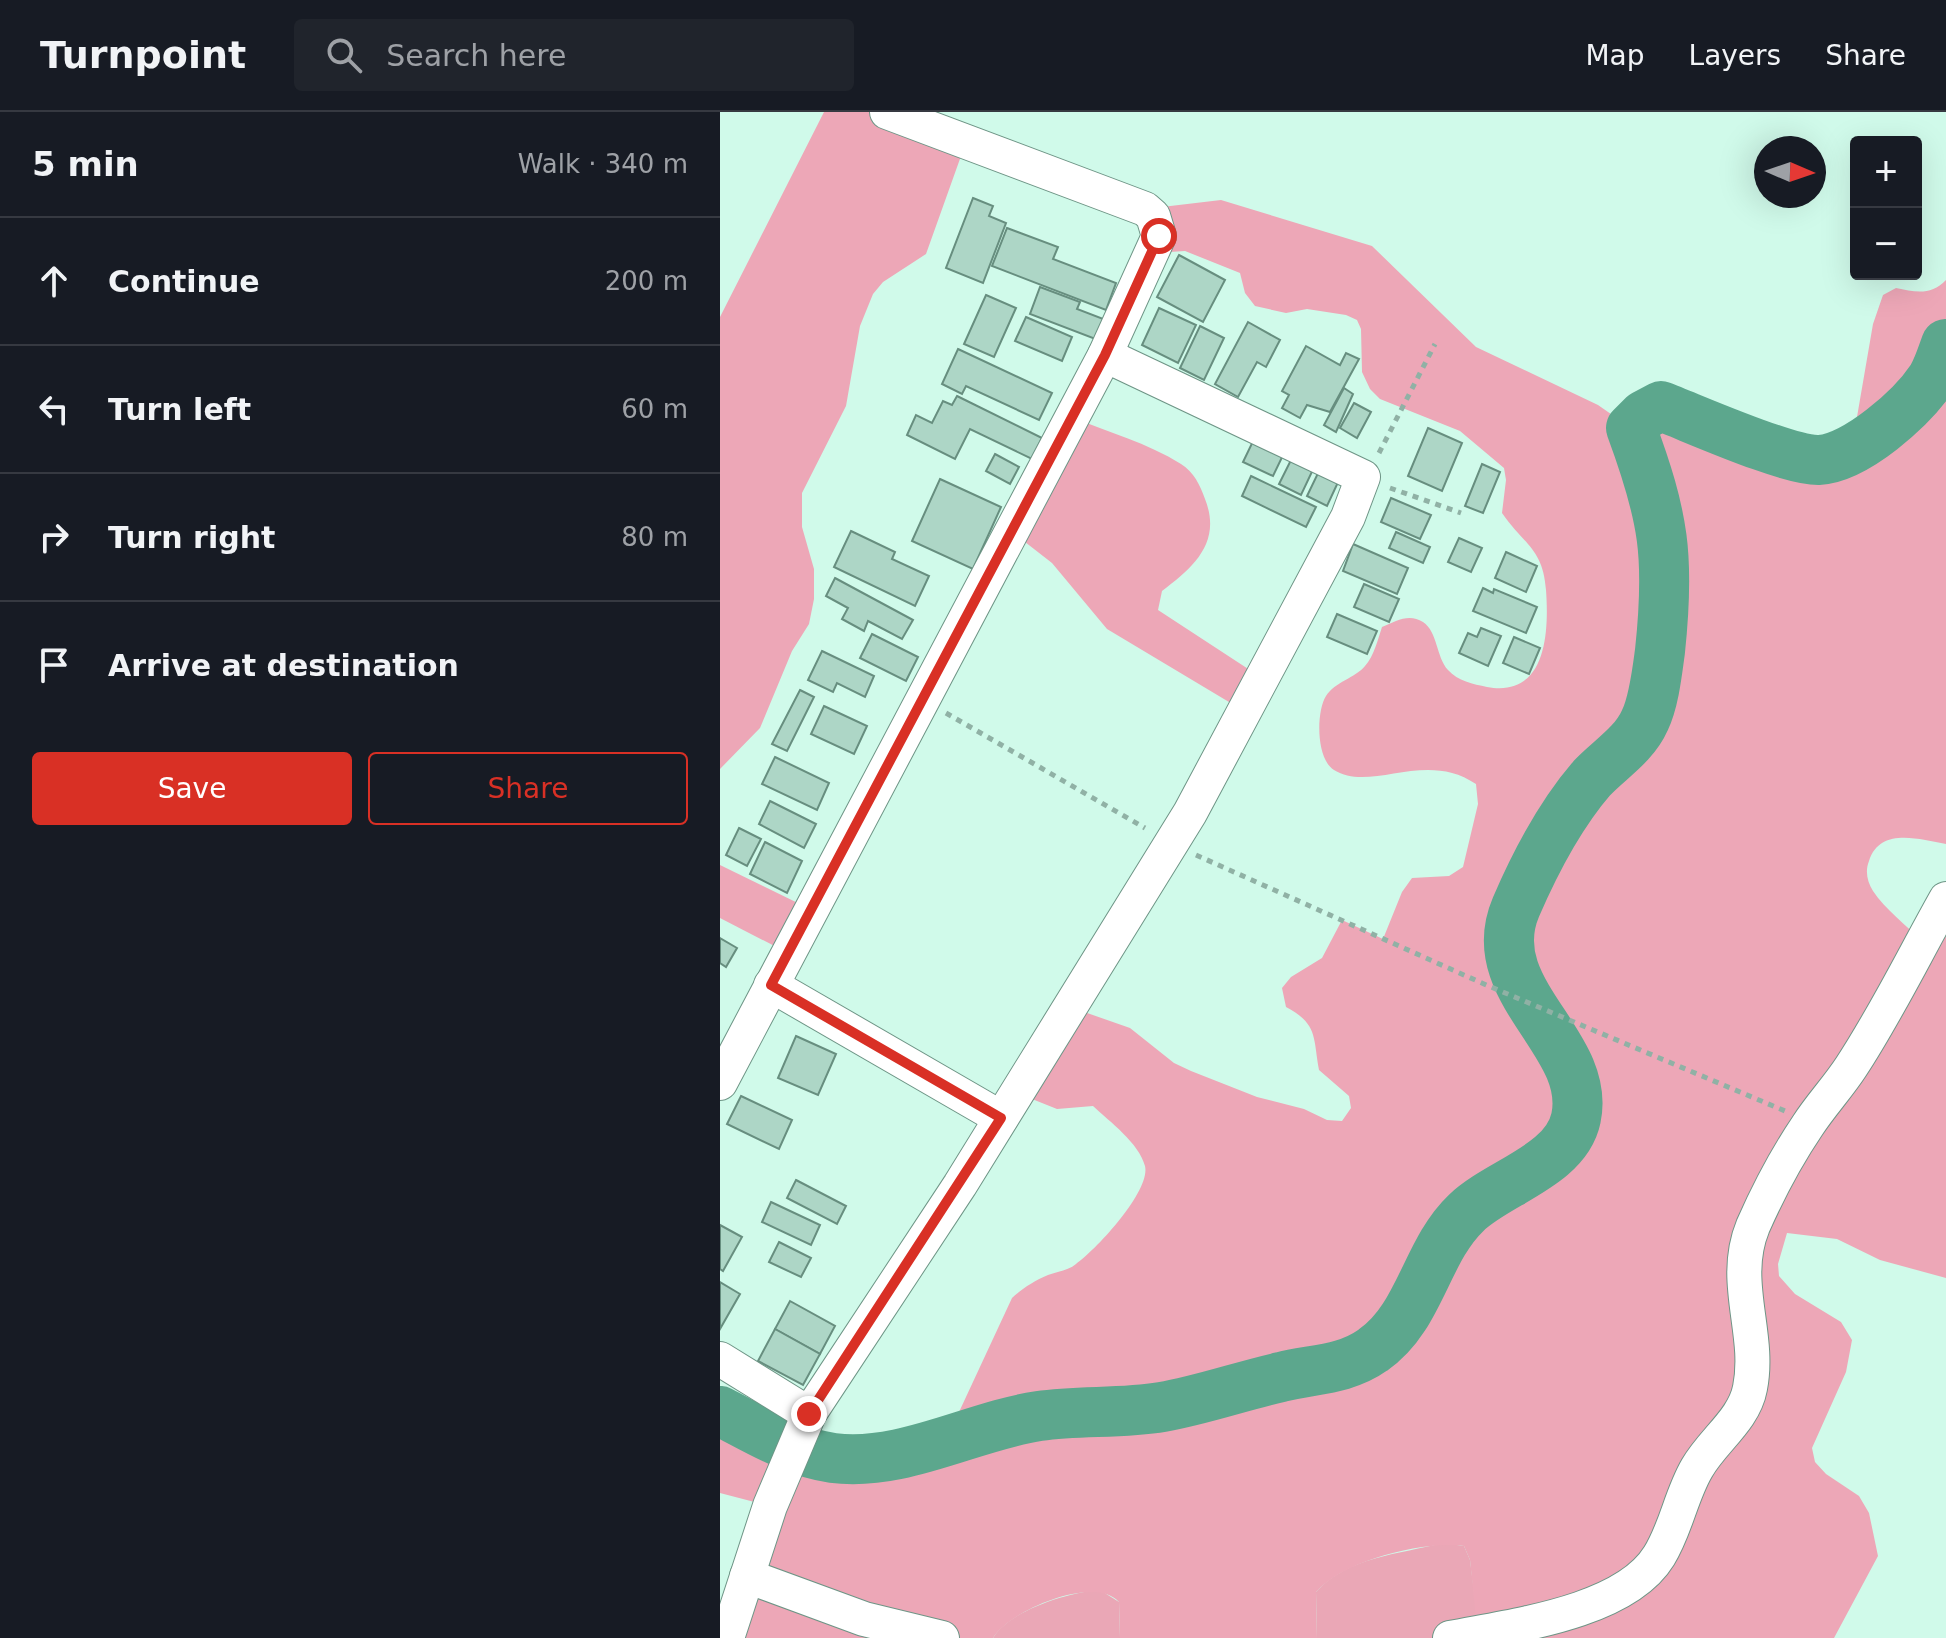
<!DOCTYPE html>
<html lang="en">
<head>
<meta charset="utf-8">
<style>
  body { margin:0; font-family:"DejaVu Sans",sans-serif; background:#20242c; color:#f1f3f6 }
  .controls { position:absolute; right:24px; top:24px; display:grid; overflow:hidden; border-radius:8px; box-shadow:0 8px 32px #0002 }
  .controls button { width:72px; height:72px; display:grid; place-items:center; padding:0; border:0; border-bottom:2px solid #363941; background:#171b24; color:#f1f3f6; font:40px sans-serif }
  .compass { position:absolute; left:1034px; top:24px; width:72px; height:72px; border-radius:50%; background:#171b24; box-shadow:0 8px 32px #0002; rotate:92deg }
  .stop { position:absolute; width:24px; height:24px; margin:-18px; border:6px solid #d93025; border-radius:50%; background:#fff }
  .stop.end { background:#d93025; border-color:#fff; box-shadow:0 2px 8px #0008 }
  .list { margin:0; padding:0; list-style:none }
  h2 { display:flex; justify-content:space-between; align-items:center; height:104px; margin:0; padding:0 32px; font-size:34px }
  h2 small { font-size:26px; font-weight:400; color:#9ea1a6 }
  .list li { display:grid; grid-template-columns:52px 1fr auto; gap:24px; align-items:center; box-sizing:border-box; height:128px; padding:0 32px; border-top:2px solid #363941 }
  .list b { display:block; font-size:30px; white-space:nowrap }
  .list em { font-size:26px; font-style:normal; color:#9ea1a6 }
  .actions { display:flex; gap:16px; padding:24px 32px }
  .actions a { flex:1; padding:18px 0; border:2px solid #d93025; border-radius:8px; text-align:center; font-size:28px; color:#d93025 }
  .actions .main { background:#d93025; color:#fff }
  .icon { flex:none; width:44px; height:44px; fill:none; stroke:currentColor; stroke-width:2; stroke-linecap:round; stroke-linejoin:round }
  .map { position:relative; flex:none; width:1226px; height:1526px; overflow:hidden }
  header { display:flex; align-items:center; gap:48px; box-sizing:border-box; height:112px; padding:0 40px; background:#171b24; border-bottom:2px solid #363941 }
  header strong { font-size:38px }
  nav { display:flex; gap:44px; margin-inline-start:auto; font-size:28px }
  .search { width:560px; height:72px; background:#20242c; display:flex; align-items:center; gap:20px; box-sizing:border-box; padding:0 28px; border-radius:8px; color:#9ea1a6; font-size:30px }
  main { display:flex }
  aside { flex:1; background:#171b24 }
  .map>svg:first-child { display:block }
  .green { fill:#eaa7b6 }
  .forest { fill:#eda7b7 }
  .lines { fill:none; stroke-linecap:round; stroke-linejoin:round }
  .river { stroke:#5ca78d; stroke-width:50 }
  .building { fill:#add6c6; stroke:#678e7f; stroke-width:2 }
  .minor-casing { stroke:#6e9586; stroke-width:36 }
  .path { stroke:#90b1a5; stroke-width:5; stroke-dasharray:6 6; stroke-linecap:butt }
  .minor { stroke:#fff; stroke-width:34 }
  .route { stroke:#d93025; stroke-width:10 }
</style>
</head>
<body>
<header>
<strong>Turnpoint</strong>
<div class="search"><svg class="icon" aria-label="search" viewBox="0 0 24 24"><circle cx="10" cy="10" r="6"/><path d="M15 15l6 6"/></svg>Search here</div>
<nav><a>Map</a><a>Layers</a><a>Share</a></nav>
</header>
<main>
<aside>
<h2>5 min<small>Walk · 340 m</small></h2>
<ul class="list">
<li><svg class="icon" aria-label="ahead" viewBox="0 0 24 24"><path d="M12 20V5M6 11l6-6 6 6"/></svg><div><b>Continue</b></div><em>200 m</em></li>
<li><svg class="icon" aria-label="left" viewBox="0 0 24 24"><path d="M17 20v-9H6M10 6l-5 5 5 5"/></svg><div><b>Turn left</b></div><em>60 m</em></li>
<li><svg class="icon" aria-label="right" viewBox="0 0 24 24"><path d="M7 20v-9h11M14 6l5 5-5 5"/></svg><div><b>Turn right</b></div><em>80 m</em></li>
<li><svg class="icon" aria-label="arrive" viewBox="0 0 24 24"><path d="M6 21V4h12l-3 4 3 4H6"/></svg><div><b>Arrive at destination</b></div></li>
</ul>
<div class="actions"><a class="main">Save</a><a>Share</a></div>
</aside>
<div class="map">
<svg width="1226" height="1526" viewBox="0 0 1226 1526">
  <rect width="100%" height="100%" fill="#d0faea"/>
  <g class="green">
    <path d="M 723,1431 L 744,1434 L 750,1448 L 759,1520 L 730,1526 L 597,1526 L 596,1480 C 627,1445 680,1442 723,1431 Z"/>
    <path d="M 380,1478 L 399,1490 L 400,1526 L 273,1526 C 290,1498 349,1480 380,1478 Z"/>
  </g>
  <g class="forest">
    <path d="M 104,0 L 167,0 L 246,30 L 206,142 L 163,170 L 153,182 L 140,214 L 126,294 L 82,381 L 82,415 L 94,457 L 94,487 L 89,512 L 72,539 L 40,616 L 0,657 L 0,205 Z"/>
    <path d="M 501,88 L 652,134 L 756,235 L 878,293 L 911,316 L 924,303 L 941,294 C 979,309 1059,347 1097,348 C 1109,348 1122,341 1132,334 L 1153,212 L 1163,183 L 1176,176 C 1195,180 1211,184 1226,168 L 1226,732 C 1198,727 1160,715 1149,749 C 1145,759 1147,769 1153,779 C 1165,797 1186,813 1202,829 L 1226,825 L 1226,1166 L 1160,1148 L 1117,1127 L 1067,1121 L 1058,1152 L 1059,1164 L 1075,1182 L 1121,1210 L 1132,1228 L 1126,1260 L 1092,1336 L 1095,1350 L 1106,1362 L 1139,1384 L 1149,1401 L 1158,1444 L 1114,1526 L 758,1526 L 750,1448 L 744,1434 C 703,1428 623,1449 596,1480 L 597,1526 L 400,1526 L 399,1490 C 374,1462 289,1499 273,1526 L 7,1526 L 50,1394 L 0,1381 L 0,1299 C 24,1312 48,1327 73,1337 C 123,1356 177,1342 226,1328 L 292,1186 C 303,1176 314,1169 328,1163 C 337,1160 349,1158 356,1152 C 376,1138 431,1079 425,1054 C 419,1031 390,1010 373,994 L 337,997 L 297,981 L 350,895 L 410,916 L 454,951 L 471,959 L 537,985 L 584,997 L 607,1008 L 622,1009 L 631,996 L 629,984 L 599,958 C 593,925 598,912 566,895 L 562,876 L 571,865 L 602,846 L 622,808 L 663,827 L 682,780 L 692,766 L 729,764 L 743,755 L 758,692 L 756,672 C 705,637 651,681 614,658 C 596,647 596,600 606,584 C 615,570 635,566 645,554 C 654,544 658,527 662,515 C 676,509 689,501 703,510 C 718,520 716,545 728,558 C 738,569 753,572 767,575 C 827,586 829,519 826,478 C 823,436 804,433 782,401 L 786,368 L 784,356 L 740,319 L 660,287 L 650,277 L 642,260 L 641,217 L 637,208 L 626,203 L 587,197 L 566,201 L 535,194 L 525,181 L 520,161 L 465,139 L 434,141 L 425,97 Z"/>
    <path d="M 352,305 C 387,320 428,331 461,352 C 474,360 480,373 485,387 C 502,430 474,455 442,479 L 438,498 L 542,566 L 524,599 L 387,517 L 332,451 L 291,419 Z"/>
    <path d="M 0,753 L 90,797 L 68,841 L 0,806 Z"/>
  </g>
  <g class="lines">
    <path class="river" d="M 0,1299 C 37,1318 72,1340 113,1346 C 182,1355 252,1314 319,1304 C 359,1298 401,1302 442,1295 C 482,1288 521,1274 561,1265 C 593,1257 625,1258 653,1238 C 700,1206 706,1139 746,1101 C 778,1070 846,1054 856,1006 C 872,930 760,879 796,795 C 815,751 840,703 872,666 C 890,647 914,633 925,608 C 934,589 937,561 940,539 C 950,445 944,405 911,316 L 924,303 L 941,294 C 975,307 1068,349 1099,348 C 1136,346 1192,296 1212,266 C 1218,256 1222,243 1226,232"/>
  </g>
  <g class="building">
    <path d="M 253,86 L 273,94 L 269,104 L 286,111 L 263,171 L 226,156 Z"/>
    <path d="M 287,116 L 338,135 L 333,147 L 396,171 L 386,198 L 272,154 Z"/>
    <path d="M 459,143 L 505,168 L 483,210 L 437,185 Z"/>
    <path d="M 320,175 L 360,190 L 357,197 L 386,208 L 378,228 L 310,202 Z"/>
    <path d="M 266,183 L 296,196 L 274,245 L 244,232 Z"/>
    <path d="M 439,196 L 476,213 L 458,251 L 422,233 Z"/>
    <path d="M 306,205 L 352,225 L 342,249 L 295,229 Z"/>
    <path d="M 528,210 L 560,228 L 546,255 L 537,250 L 518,285 L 495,272 Z"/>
    <path d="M 480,214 L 504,226 L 484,268 L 460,256 Z"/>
    <path d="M 586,234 L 620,253 L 626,241 L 639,247 L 610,300 L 587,293 L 580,306 L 562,296 L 569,283 L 562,279 Z"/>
    <path d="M 238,237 L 332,281 L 319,308 L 246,274 L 242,282 L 222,272 Z"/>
    <path d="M 624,276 L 633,282 L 616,320 L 604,313 Z"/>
    <path d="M 237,284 L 322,326 L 312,347 L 250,317 L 235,347 L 187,323 L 196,303 L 212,311 L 223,289 L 232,293 Z"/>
    <path d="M 634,291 L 651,300 L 637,326 L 620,316 Z"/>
    <path d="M 708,316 L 742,331 L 722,379 L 688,364 Z"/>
    <path d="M 536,323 L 566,337 L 553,364 L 523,350 Z"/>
    <path d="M 577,336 L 598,347 L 581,383 L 559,372 Z"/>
    <path d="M 275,342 L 299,355 L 290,372 L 266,359 Z"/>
    <path d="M 762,352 L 780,360 L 763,401 L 745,394 Z"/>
    <path d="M 600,357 L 620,366 L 607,394 L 587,384 Z"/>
    <path d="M 531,364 L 596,395 L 586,415 L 522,384 Z"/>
    <path d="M 220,367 L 281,395 L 253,457 L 192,429 Z"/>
    <path d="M 671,386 L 711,403 L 700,427 L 661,410 Z"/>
    <path d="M 131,419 L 175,440 L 172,447 L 209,464 L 195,494 L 114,455 Z"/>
    <path d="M 676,420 L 710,435 L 703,451 L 669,436 Z"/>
    <path d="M 739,426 L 762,436 L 751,460 L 728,450 Z"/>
    <path d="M 633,432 L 688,456 L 677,482 L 623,459 Z"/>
    <path d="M 786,440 L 817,454 L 806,480 L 775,466 Z"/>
    <path d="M 115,466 L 193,508 L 182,527 L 148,509 L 144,519 L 122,507 L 128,496 L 106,484 Z"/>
    <path d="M 644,472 L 679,487 L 669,510 L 634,495 Z"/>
    <path d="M 763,476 L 773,481 L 774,477 L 817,495 L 806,521 L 753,499 Z"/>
    <path d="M 617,502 L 657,519 L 647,542 L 607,525 Z"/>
    <path d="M 761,516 L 781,524 L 768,554 L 739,541 L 748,521 L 757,525 Z"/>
    <path d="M 152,522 L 198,545 L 186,569 L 140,546 Z"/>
    <path d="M 794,525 L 820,536 L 809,562 L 783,551 Z"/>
    <path d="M 102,539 L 154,564 L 145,585 L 117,571 L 113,580 L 88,568 Z"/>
    <path d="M 80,578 L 94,585 L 67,639 L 52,632 Z"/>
    <path d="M 104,594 L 147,614 L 134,642 L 91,622 Z"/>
    <path d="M 55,645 L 109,671 L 97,698 L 42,672 Z"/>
    <path d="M 50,689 L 96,712 L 84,736 L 39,712 Z"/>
    <path d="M 19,716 L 41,727 L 27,754 L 6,743 Z"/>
    <path d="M 45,730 L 82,749 L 67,781 L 30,762 Z"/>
    <path d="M 0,826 L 17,836 L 6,855 L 0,851 Z"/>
    <path d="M 76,924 L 116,942 L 98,983 L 58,966 Z"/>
    <path d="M 21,984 L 72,1008 L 59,1037 L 7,1012 Z"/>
    <path d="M 76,1068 L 126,1094 L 117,1112 L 67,1086 Z"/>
    <path d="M 51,1090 L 100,1113 L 91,1133 L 42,1110 Z"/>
    <path d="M 0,1113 L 22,1125 L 3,1159 L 0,1157 Z"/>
    <path d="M 59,1130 L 91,1146 L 81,1165 L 49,1150 Z"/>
    <path d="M 0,1170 L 20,1182 L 0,1217 Z"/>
    <path d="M 70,1189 L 115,1214 L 100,1242 L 55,1217 Z"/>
    <path d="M 55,1217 L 100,1242 L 83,1273 L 38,1249 Z"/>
  </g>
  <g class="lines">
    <g class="minor-casing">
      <g id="minor">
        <path d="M 51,873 L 281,1006"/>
        <path d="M 0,971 L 385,243 L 439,124 L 433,104 L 425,97 L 167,0"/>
        <path d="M 0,1247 L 89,1302"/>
        <path d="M 27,1464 L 144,1507 L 222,1526"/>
        <path d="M 7,1526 L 50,1394 L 89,1302 L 240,1073 L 470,701 L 628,405 L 643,365 L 385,243"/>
        <path d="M 730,1526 C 790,1514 904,1501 939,1444 C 956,1417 961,1383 977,1356 C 993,1328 1024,1308 1030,1276 C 1041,1221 1010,1170 1033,1114 C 1048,1080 1067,1044 1088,1013 C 1101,993 1118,975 1131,955 C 1166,902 1195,842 1226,787"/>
      </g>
    </g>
    <g class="path">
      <path d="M 659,341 L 715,232"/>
      <path d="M 670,376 L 741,401"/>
      <path d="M 226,601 L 425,716"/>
      <path d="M 476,743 L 764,872 L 1065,999"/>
    </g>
    <use href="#minor" class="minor"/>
  </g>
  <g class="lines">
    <path class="route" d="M 89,1302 L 281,1006 L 51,873 L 385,243 L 439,124"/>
  </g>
</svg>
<div class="controls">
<button>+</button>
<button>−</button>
</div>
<svg class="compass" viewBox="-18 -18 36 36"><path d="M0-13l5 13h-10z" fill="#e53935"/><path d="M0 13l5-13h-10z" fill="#9ea1a6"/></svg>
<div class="stop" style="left:439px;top:124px"></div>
<div class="stop end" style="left:89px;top:1302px"></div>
</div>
</main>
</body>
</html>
